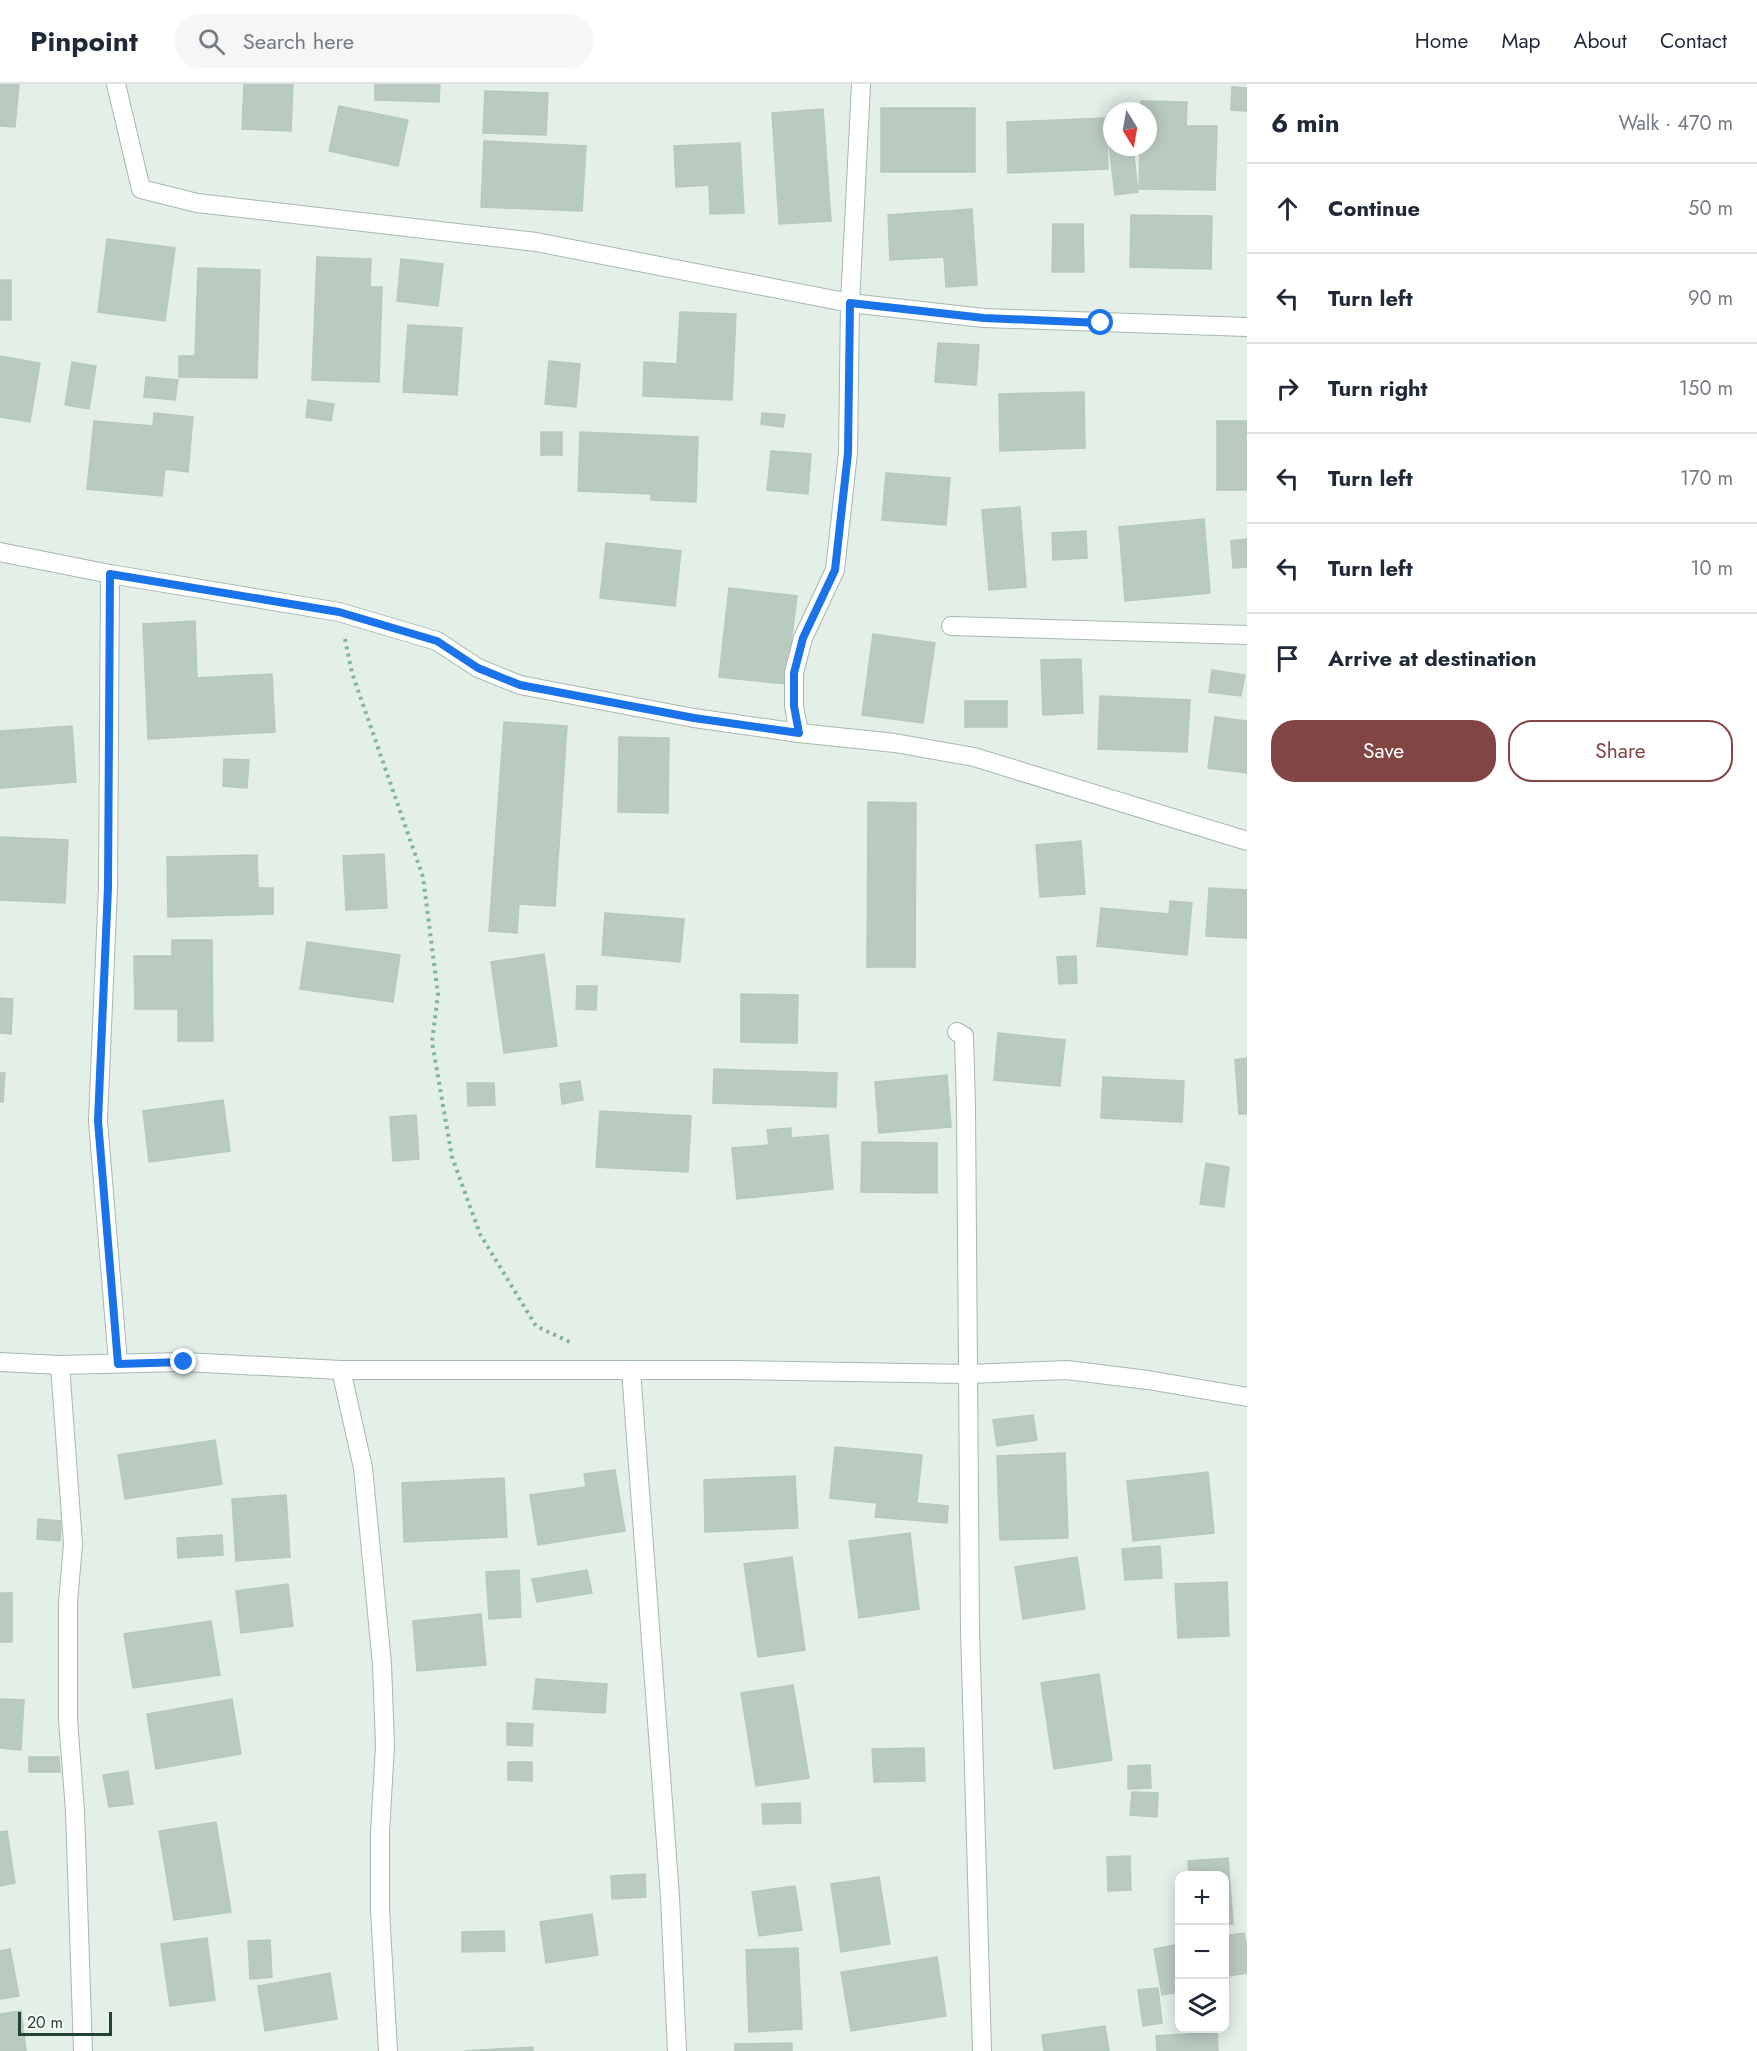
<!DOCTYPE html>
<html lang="en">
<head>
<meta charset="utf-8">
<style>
  body { margin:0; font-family:Jost,sans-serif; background:#f6f6f7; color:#1f2937 }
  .controls { position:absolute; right:18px; bottom:18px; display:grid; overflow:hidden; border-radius:12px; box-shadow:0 3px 15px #0003 }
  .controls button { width:54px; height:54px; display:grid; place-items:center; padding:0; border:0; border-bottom:2px solid #e0e1e3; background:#fff; color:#1f2937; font:30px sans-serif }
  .compass { position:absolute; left:1103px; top:18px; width:54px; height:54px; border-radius:50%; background:#fff; box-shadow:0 3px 15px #0003; rotate:169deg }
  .scale { position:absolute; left:18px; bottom:15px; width:94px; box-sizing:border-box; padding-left:6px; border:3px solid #214235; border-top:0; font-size:16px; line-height:21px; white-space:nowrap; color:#214235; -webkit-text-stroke:4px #f5faf7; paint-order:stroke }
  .stop { position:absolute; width:18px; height:18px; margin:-14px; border:4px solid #1a73e8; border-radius:50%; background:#fff }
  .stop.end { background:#1a73e8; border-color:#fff; box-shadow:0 2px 6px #0008 }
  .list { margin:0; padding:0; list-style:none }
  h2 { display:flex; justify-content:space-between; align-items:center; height:78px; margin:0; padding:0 24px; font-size:26px }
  h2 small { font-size:20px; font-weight:400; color:#747a83 }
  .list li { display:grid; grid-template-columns:39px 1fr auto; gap:18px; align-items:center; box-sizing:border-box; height:90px; padding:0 24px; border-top:2px solid #e0e1e3 }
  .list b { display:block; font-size:22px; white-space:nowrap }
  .list em { font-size:20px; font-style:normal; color:#747a83 }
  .actions { display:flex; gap:12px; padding:18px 24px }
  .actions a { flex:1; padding:14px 0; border:2px solid #834444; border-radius:24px; text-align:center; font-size:21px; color:#834444 }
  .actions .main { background:#834444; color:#fff }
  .icon { flex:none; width:33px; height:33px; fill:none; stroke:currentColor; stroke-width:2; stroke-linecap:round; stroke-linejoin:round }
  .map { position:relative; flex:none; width:1247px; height:1967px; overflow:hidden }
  header { display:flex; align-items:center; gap:36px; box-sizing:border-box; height:84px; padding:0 30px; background:#fff; border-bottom:2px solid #e0e1e3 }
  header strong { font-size:28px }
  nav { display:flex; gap:33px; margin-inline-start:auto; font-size:21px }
  .search { width:420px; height:54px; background:#f6f6f7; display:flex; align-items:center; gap:15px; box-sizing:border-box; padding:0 21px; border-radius:33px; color:#747a83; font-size:22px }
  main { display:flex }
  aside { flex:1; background:#fff }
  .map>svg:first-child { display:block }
  .building { fill:#b9cac1; stroke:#b6c9be; stroke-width:1.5 }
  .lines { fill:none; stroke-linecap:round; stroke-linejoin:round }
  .street-casing { stroke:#a6b8af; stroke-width:20 }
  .path { stroke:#82b59e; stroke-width:4; stroke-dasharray:3 4.5; stroke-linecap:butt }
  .street { stroke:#fff; stroke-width:18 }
  .route { stroke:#1a73e8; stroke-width:8 }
</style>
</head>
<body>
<header>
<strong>Pinpoint</strong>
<div class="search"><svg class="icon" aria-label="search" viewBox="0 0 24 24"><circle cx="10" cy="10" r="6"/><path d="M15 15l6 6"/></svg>Search here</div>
<nav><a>Home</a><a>Map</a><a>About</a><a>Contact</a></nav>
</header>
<main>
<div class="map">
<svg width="1247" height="1967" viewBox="0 0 1247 1967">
  <rect width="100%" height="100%" fill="#e4efe8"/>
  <g class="building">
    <path d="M 0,0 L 19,0 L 15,43 L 0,42 Z"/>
    <path d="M 244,0 L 293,0 L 291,47 L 242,45 Z"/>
    <path d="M 375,0 L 440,0 L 439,18 L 375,16 Z"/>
    <path d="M 1232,3 L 1247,4 L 1247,27 L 1231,26 Z"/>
    <path d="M 485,7 L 548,9 L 546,51 L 483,49 Z"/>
    <path d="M 1141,17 L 1187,18 L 1186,42 L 1217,42 L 1215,106 L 1139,105 L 1140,63 L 1148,63 L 1148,27 L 1141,27 Z"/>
    <path d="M 339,22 L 408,36 L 398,82 L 329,67 Z"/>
    <rect x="881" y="24" width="94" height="64"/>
    <path d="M 823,25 L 831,137 L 779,140 L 772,29 Z"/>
    <path d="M 1106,34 L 1108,85 L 1008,89 L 1007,38 Z"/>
    <path d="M 1112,51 L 1112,63 L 1133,63 L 1138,108 L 1115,111 L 1108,52 Z"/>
    <path d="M 484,57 L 586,62 L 582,127 L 481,123 Z"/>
    <path d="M 740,59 L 744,129 L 710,130 L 709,101 L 676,103 L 674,62 Z"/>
    <path d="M 972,125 L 977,201 L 946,203 L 944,173 L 890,176 L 888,131 Z"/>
    <path d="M 1131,131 L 1212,132 L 1211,185 L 1130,183 Z"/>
    <path d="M 1053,140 L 1083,140 L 1084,188 L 1052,188 Z"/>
    <path d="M 107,155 L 175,164 L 165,237 L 98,228 Z"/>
    <path d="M 317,173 L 371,175 L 370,203 L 382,203 L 379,298 L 312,296 Z"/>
    <path d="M 401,175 L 443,180 L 438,222 L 397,217 Z"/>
    <path d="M 198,184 L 260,186 L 257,294 L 179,293 L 179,272 L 195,272 Z"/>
    <rect x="0" y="196" width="11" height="40"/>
    <path d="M 680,228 L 736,230 L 732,316 L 643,312 L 644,278 L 677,280 Z"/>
    <path d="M 408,241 L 462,244 L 457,311 L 403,308 Z"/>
    <path d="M 938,259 L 979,261 L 976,301 L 935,298 Z"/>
    <path d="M 0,272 L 40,279 L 30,338 L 0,333 Z"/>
    <path d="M 549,277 L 580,280 L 576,323 L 545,320 Z"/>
    <path d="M 72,278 L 96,282 L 89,325 L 65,321 Z"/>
    <path d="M 146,293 L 178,296 L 175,316 L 144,313 Z"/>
    <path d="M 1084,308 L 1085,364 L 1000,367 L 999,310 Z"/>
    <path d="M 308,316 L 334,320 L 331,337 L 306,333 Z"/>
    <path d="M 154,329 L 193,333 L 188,388 L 165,385 L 162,412 L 87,405 L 94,337 L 153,342 Z"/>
    <path d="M 762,329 L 785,331 L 783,343 L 761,340 Z"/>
    <rect x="1217" y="337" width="30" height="69"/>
    <rect x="541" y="348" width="21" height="23"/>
    <path d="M 580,348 L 698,353 L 696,418 L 651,416 L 651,410 L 578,407 Z"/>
    <path d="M 771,367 L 811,370 L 808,410 L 767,406 Z"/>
    <path d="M 886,389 L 950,394 L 946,441 L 882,436 Z"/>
    <path d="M 1020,423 L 1026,503 L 989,506 L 982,426 Z"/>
    <path d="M 1204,435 L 1210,509 L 1125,517 L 1119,443 Z"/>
    <path d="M 1086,447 L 1087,474 L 1053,476 L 1052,449 Z"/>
    <path d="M 1247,455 L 1247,483 L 1233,484 L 1231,457 Z"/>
    <path d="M 606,459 L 681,467 L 675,522 L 600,514 Z"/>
    <path d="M 729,504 L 797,512 L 786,600 L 719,593 Z"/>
    <path d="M 195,537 L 197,594 L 272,590 L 275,648 L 148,655 L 143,540 Z"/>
    <path d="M 873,550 L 935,559 L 923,639 L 862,631 Z"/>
    <path d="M 1081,575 L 1083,629 L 1043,631 L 1041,576 Z"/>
    <path d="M 1212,586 L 1245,591 L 1241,612 L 1209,608 Z"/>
    <path d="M 1100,612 L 1190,616 L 1187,668 L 1098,665 Z"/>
    <rect x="965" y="617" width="42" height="26"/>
    <path d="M 1215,633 L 1247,637 L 1247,689 L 1208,684 Z"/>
    <path d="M 504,638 L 567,642 L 555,822 L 519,820 L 517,849 L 489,847 Z"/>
    <path d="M 72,642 L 76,698 L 0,704 L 0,647 Z"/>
    <path d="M 619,653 L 669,654 L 668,729 L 618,728 Z"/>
    <path d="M 224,675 L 249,676 L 247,704 L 223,702 Z"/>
    <path d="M 868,718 L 916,719 L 915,883 L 867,883 Z"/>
    <path d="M 0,753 L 68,756 L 65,819 L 0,816 Z"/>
    <path d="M 1081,757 L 1085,810 L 1040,813 L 1036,761 Z"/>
    <path d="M 384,770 L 387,824 L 346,826 L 343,772 Z"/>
    <path d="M 257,771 L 258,804 L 273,804 L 273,830 L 168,833 L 167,773 Z"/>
    <path d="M 1209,804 L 1247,806 L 1247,854 L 1206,852 Z"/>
    <path d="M 1170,817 L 1192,819 L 1187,871 L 1097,862 L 1101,824 L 1169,830 Z"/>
    <path d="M 605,829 L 684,835 L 680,878 L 602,871 Z"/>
    <path d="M 172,856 L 212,856 L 213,957 L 178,957 L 178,925 L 135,925 L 134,872 L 172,872 Z"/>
    <path d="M 307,858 L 400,871 L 393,918 L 300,905 Z"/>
    <path d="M 544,870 L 557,962 L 504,969 L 491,878 Z"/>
    <path d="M 1076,872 L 1077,899 L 1059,900 L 1057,873 Z"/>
    <path d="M 577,902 L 597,902 L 596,926 L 576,925 Z"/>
    <path d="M 741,910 L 798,911 L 797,959 L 741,958 Z"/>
    <path d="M 0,914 L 13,915 L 11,950 L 0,949 Z"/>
    <path d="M 998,949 L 1065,956 L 1060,1002 L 994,996 Z"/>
    <path d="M 1247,974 L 1247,1030 L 1239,1030 L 1235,976 Z"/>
    <path d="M 714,985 L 837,989 L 836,1023 L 713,1019 Z"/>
    <path d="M 0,989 L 5,989 L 3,1018 L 0,1018 Z"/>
    <path d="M 947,991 L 951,1043 L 879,1049 L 875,998 Z"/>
    <path d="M 1103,993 L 1184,997 L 1182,1038 L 1101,1034 Z"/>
    <path d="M 580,997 L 583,1016 L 562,1020 L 560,1000 Z"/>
    <path d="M 467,999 L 494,999 L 495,1021 L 468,1022 Z"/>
    <path d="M 223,1016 L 230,1067 L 149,1078 L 143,1027 Z"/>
    <path d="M 600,1027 L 691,1032 L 688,1088 L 596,1083 Z"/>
    <path d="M 416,1031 L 419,1075 L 393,1077 L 390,1033 Z"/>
    <path d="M 791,1044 L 791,1054 L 828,1051 L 833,1105 L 737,1115 L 732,1064 L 769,1061 L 767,1046 Z"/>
    <path d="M 862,1058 L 937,1059 L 937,1109 L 861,1108 Z"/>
    <path d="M 1206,1079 L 1229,1083 L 1224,1123 L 1200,1120 Z"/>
    <path d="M 1033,1331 L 1037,1356 L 997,1362 L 993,1336 Z"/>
    <path d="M 215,1356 L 222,1400 L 125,1415 L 118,1371 Z"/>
    <path d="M 835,1363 L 922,1371 L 917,1419 L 948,1422 L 947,1439 L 875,1433 L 877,1419 L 830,1414 Z"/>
    <path d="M 1065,1369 L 1068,1454 L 1000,1456 L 997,1372 Z"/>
    <path d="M 615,1386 L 625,1447 L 538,1461 L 530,1411 L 586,1403 L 584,1390 Z"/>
    <path d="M 1208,1388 L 1214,1449 L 1133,1457 L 1127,1397 Z"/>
    <path d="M 795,1392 L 798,1444 L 705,1448 L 704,1396 Z"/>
    <path d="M 504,1394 L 507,1453 L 404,1458 L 402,1399 Z"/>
    <path d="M 286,1411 L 290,1473 L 236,1477 L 232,1415 Z"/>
    <path d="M 38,1435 L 61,1437 L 60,1457 L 37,1455 Z"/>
    <path d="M 910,1449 L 919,1525 L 859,1534 L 849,1457 Z"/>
    <path d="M 222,1451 L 223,1471 L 178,1474 L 177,1454 Z"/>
    <path d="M 1160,1462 L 1162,1494 L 1125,1496 L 1122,1465 Z"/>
    <path d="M 792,1473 L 805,1566 L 758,1573 L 744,1480 Z"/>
    <path d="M 1077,1473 L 1085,1525 L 1023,1535 L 1015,1483 Z"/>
    <path d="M 519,1486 L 521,1533 L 489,1535 L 486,1488 Z"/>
    <path d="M 587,1486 L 592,1509 L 537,1518 L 532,1495 Z"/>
    <path d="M 1227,1498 L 1229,1552 L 1178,1554 L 1175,1500 Z"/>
    <path d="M 288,1500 L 293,1542 L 241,1549 L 236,1507 Z"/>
    <rect x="0" y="1509" width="12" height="49"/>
    <path d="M 481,1530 L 486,1581 L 417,1587 L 413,1537 Z"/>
    <path d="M 211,1537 L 220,1591 L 133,1604 L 124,1550 Z"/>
    <path d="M 1099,1590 L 1112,1676 L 1054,1685 L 1041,1599 Z"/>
    <path d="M 536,1595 L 607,1600 L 605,1629 L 533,1625 Z"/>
    <path d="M 793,1601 L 809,1694 L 756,1702 L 741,1609 Z"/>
    <path d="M 0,1615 L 24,1616 L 21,1666 L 0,1664 Z"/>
    <path d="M 232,1615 L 241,1670 L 156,1685 L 147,1630 Z"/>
    <path d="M 507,1639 L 533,1640 L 532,1662 L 507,1661 Z"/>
    <path d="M 924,1664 L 925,1697 L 874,1698 L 872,1665 Z"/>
    <path d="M 29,1673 L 59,1673 L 60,1688 L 29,1688 Z"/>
    <path d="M 508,1678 L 532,1678 L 532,1697 L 508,1696 Z"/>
    <path d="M 1150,1681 L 1151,1704 L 1128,1705 L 1128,1682 Z"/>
    <path d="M 128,1687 L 133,1720 L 109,1723 L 103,1691 Z"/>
    <path d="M 1132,1708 L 1158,1709 L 1157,1733 L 1130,1731 Z"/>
    <path d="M 800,1719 L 801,1739 L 763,1740 L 762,1720 Z"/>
    <path d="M 216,1738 L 231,1828 L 174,1836 L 159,1747 Z"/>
    <path d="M 7,1747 L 15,1799 L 0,1802 L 0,1748 Z"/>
    <path d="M 1130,1772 L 1131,1806 L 1108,1807 L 1107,1773 Z"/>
    <path d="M 1228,1774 L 1233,1840 L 1224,1840 L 1224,1792 L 1189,1792 L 1188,1777 Z"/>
    <path d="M 645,1790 L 646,1813 L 612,1815 L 611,1792 Z"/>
    <path d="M 879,1793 L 890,1860 L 841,1868 L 831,1800 Z"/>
    <path d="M 795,1802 L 802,1846 L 759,1852 L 752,1808 Z"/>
    <path d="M 592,1830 L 598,1871 L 546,1879 L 540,1838 Z"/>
    <path d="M 504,1847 L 505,1867 L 462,1868 L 462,1848 Z"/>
    <path d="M 1244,1849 L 1247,1864 L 1247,1889 L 1228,1892 L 1229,1900 L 1224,1901 L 1224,1852 Z"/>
    <path d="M 207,1854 L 215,1916 L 170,1922 L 161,1860 Z"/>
    <path d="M 270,1856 L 272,1893 L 250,1895 L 248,1857 Z"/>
    <path d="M 1180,1860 L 1180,1908 L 1162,1911 L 1154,1865 Z"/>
    <path d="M 798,1864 L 802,1945 L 749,1948 L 746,1866 Z"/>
    <path d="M 10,1865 L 19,1912 L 0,1915 L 0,1867 Z"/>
    <path d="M 937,1873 L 946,1932 L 851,1947 L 841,1888 Z"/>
    <path d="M 330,1889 L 337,1935 L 265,1947 L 258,1902 Z"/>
    <path d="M 1158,1904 L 1162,1939 L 1143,1942 L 1138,1906 Z"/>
    <path d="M 21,1927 L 26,1967 L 0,1967 L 0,1930 Z"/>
    <path d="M 1105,1942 L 1109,1967 L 1044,1967 L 1042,1951 Z"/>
    <path d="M 1217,1948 L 1218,1967 L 1157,1967 L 1156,1952 Z"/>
    <path d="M 792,1959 L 792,1967 L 735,1967 L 735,1960 Z"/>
    <path d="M 533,1963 L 533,1967 L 464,1967 Z"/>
  </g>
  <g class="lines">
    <g class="street-casing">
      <g id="street">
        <path d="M 116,0 L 141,105 L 197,119 L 536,158 L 850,219 L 984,234 L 1247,243"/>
        <path d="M 0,468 L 110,490 L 339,528 L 437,557 L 478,584 L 520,601 L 694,634 L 799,649 L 895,659 L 974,673 L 1247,757"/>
        <path d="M 110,490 L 108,803 L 98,1037 L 118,1279"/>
        <path d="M 951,542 L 1247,551"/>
        <path d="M 799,649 L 794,622 L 794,589 L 803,554 L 835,486 L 848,369 L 850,219 L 861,0"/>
        <path d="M 957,948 L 964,952 L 966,1024 L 970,1545 L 982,1967"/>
        <path d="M 0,1278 L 60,1281 L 184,1278 L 341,1286 L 735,1286 L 968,1290 L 1067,1286 L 1148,1296 L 1247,1313"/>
        <path d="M 60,1281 L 73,1460 L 68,1519 L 68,1636 L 75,1727 L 83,1967"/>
        <path d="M 341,1286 L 363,1384 L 382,1580 L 385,1662 L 380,1748 L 380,1826 L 388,1967"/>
        <path d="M 631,1286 L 670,1813 L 677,1967"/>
      </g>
    </g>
    <path class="path" d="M 345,555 L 352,589 L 423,793 L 438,910 L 432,958 L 452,1073 L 480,1150 L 536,1242 L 572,1259"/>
    <use href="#street" class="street"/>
  </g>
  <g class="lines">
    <path class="route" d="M 184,1278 L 118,1280 L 98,1037 L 108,803 L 110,490 L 339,528 L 437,557 L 478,584 L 520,601 L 694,634 L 799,649 L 794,622 L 794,589 L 803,554 L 835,486 L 848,369 L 850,219 L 984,234 L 1101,239"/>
  </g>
</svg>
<div class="controls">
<button>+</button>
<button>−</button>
<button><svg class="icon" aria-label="layers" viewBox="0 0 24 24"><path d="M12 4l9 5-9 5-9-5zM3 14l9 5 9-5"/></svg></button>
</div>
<svg class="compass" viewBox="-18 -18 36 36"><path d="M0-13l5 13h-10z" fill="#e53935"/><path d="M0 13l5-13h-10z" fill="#747a83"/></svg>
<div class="scale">20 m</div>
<div class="stop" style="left:1101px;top:239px"></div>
<div class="stop end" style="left:184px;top:1278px"></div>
</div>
<aside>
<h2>6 min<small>Walk · 470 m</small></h2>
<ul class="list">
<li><svg class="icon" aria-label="ahead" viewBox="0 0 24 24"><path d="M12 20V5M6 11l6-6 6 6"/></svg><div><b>Continue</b></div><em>50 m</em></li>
<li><svg class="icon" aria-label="left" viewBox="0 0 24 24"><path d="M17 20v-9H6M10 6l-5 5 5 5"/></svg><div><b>Turn left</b></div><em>90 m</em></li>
<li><svg class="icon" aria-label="right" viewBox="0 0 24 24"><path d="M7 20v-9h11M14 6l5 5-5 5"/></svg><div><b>Turn right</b></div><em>150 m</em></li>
<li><svg class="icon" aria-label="left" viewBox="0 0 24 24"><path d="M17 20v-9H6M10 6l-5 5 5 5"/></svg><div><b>Turn left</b></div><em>170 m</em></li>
<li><svg class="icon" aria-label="left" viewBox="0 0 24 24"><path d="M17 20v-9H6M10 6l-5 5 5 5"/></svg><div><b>Turn left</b></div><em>10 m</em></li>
<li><svg class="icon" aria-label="arrive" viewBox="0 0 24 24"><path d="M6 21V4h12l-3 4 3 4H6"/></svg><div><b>Arrive at destination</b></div></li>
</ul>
<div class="actions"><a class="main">Save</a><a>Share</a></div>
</aside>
</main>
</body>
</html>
